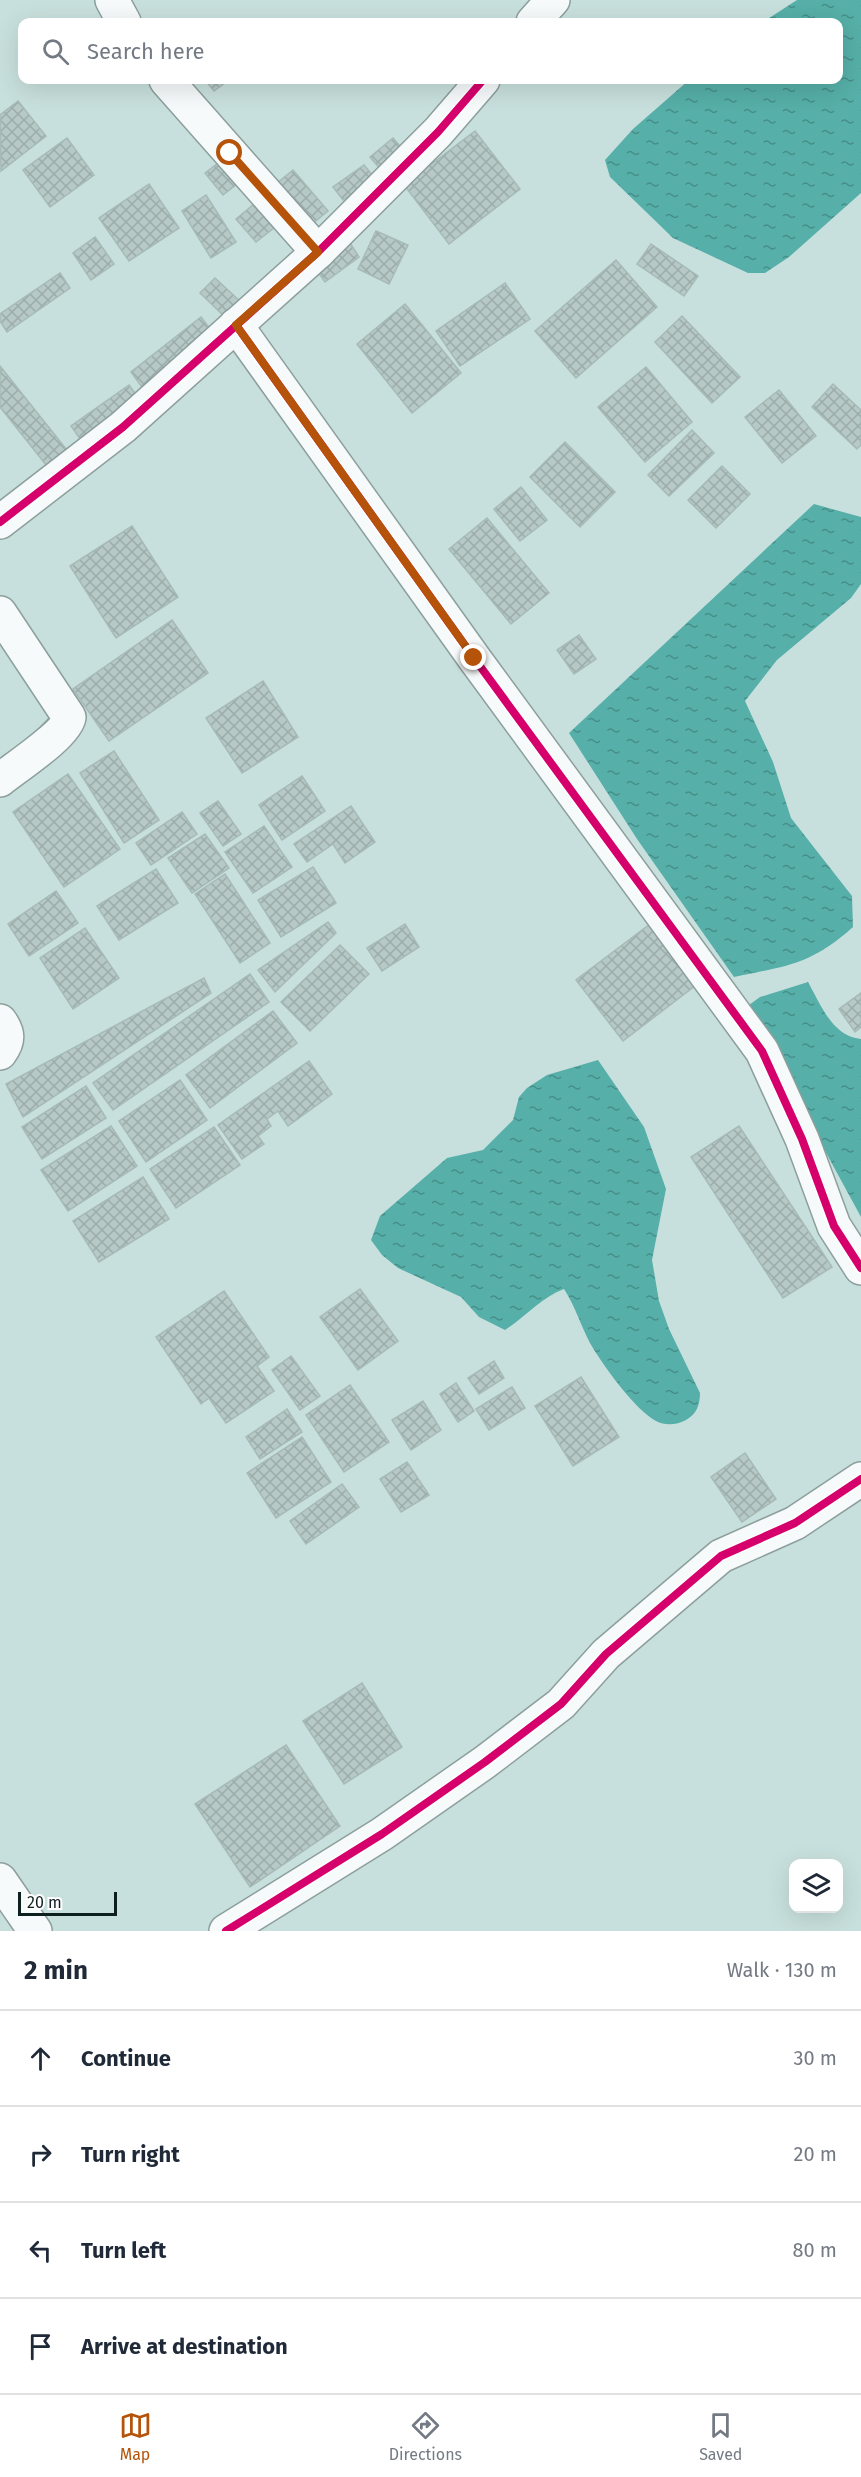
<!DOCTYPE html>
<html lang="en">
<head>
<meta charset="utf-8">
<style>
  body { margin:0; font-family:"Fira Sans",sans-serif; background:#f6f6f7; color:#1f2937 }
  .controls { position:absolute; right:18px; bottom:18px; display:grid; overflow:hidden; border-radius:12px; box-shadow:0 6px 24px #0002 }
  .controls button { width:54px; height:54px; display:grid; place-items:center; padding:0; border:0; border-bottom:2px solid #e0e1e3; background:#fff; color:#1f2937; font:30px sans-serif }
  .scale { position:absolute; left:18px; bottom:15px; width:99px; box-sizing:border-box; padding-left:6px; border:3px solid #0e201e; border-top:0; font-size:16px; line-height:21px; white-space:nowrap; color:#0e201e; -webkit-text-stroke:4px #fff; paint-order:stroke }
  .stop { position:absolute; width:18px; height:18px; margin:-14px; border:4px solid #b45309; border-radius:50%; background:#fff }
  .stop.end { background:#b45309; border-color:#fff; box-shadow:0 2px 6px #0008 }
  .list { margin:0; padding:0; list-style:none }
  h2 { display:flex; justify-content:space-between; align-items:center; height:78px; margin:0; padding:0 24px; font-size:26px }
  h2 small { font-size:20px; font-weight:400; color:#747a83 }
  .list li { display:grid; grid-template-columns:39px 1fr auto; gap:18px; align-items:center; box-sizing:border-box; height:96px; padding:0 24px; border-top:2px solid #e0e1e3 }
  .list b { display:block; font-size:22px; white-space:nowrap }
  .list em { font-size:20px; font-style:normal; color:#747a83 }
  .icon { flex:none; width:33px; height:33px; fill:none; stroke:currentColor; stroke-width:2; stroke-linecap:round; stroke-linejoin:round }
  .map { position:relative; flex:none; width:861px; height:1931px; overflow:hidden }
  .search { position:absolute; background:#fff; box-shadow:0 6px 24px #0002; left:18px; right:18px; top:18px; height:66px; display:flex; align-items:center; gap:15px; box-sizing:border-box; padding:0 21px; border-radius:12px; color:#747a83; font-size:22px }
  .sheet { height:462px; background:#fff }
  nav { display:flex; justify-content:space-around; align-items:center; box-sizing:border-box; height:84px; border-top:2px solid #e0e1e3; background:#fff; font-size:16px; color:#747a83 }
  nav a { display:grid; justify-items:center; gap:3px }
  nav .on { color:#b45309 }
  .map>svg:first-child { display:block }
  .water { fill:url(#water-ripples) }
  .building { fill:url(#building-cross-hatch); stroke:#a6bab7; stroke-width:1.5 }
  .lines { fill:none; stroke-linecap:round; stroke-linejoin:round }
  .minor-casing { stroke:#8c9f9c; stroke-width:36 }
  .minor { stroke:#f7fafa; stroke-width:33 }
  .cycleway-casing { stroke:#fff; stroke-width:11 }
  .cycleway { stroke:#d6006c; stroke-width:8 }
  .route { stroke:#b45309; stroke-width:8 }
</style>
</head>
<body>
<div class="map">
<svg width="861" height="1931" viewBox="0 0 861 1931">
  <defs>
    <pattern id="water-ripples" width="26" height="14" patternUnits="userSpaceOnUse" patternTransform="scale(1.5)"><rect width="26" height="14" fill="#56afa8"/><path d="M2 4q2-2 4 0t4 0M15 11q2-2 4 0t4 0" fill="none" stroke="#468e88"/></pattern>
    <pattern id="building-cross-hatch" width="8" height="8" patternUnits="userSpaceOnUse" patternTransform="scale(1.5)"><rect width="8" height="8" fill="#b6c9c7"/><path d="M0 0l8 8M0 8l8-8" fill="none" stroke="#9bacaa"/></pattern>
  </defs>
  <rect width="100%" height="100%" fill="#c8e0dd"/>
  <g class="water">
    <path d="M 797,0 L 861,0 L 861,193 L 789,257 L 765,273 L 748,273 L 673,238 L 610,177 L 605,160 L 633,129 L 689,80 L 838,80 L 838,22 L 763,22 Z"/>
    <path d="M 814,504 L 861,517 L 861,584 L 851,598 L 777,660 L 745,701 L 773,762 L 791,818 L 852,896 L 853,927 C 811,965 786,966 734,977 L 637,839 L 569,733 Z"/>
    <path d="M 808,982 C 821,1005 832,1036 861,1039 L 861,1217 L 750,1013 L 749,1005 L 760,997 Z"/>
    <path d="M 598,1060 L 644,1127 L 666,1189 L 652,1260 L 659,1301 L 669,1329 L 700,1393 C 700,1404 697,1414 686,1420 C 677,1425 665,1426 656,1421 C 635,1410 602,1364 590,1343 C 581,1326 575,1306 564,1289 C 542,1297 525,1317 505,1330 L 479,1317 L 461,1297 L 398,1268 L 382,1255 L 371,1240 L 380,1216 L 447,1158 L 483,1150 L 513,1120 L 519,1097 L 527,1088 L 547,1075 Z"/>
  </g>
  <g class="building">
    <path d="M 205,80 L 229,80 L 214,91 Z"/>
    <path d="M 18,101 L 46,136 L 1,171 L 0,115 Z"/>
    <path d="M 475,131 L 520,189 L 449,244 L 404,185 Z"/>
    <path d="M 67,138 L 94,175 L 50,207 L 23,170 Z"/>
    <path d="M 393,138 L 405,152 L 382,171 L 370,157 Z"/>
    <path d="M 223,159 L 241,181 L 223,195 L 205,173 Z"/>
    <path d="M 364,165 L 374,177 L 343,200 L 333,187 Z"/>
    <path d="M 293,170 L 328,211 L 312,224 L 277,183 Z"/>
    <path d="M 149,184 L 179,228 L 129,261 L 99,218 Z"/>
    <path d="M 206,195 L 236,242 L 211,258 L 182,211 Z"/>
    <path d="M 254,204 L 274,228 L 256,242 L 236,219 Z"/>
    <path d="M 376,231 L 408,245 L 389,284 L 358,269 Z"/>
    <path d="M 95,237 L 114,264 L 91,280 L 73,253 Z"/>
    <path d="M 350,243 L 359,257 L 325,282 L 315,268 Z"/>
    <path d="M 651,244 L 698,276 L 684,296 L 637,264 Z"/>
    <path d="M 616,260 L 657,307 L 576,378 L 535,331 Z"/>
    <path d="M 60,273 L 70,288 L 7,332 L 0,321 L 0,314 Z"/>
    <path d="M 215,278 L 242,303 L 227,319 L 200,293 Z"/>
    <path d="M 505,283 L 530,319 L 460,366 L 436,331 Z"/>
    <path d="M 405,304 L 461,373 L 412,413 L 357,344 Z"/>
    <path d="M 682,316 L 740,377 L 712,403 L 655,342 Z"/>
    <path d="M 201,317 L 214,334 L 144,390 L 131,372 Z"/>
    <path d="M 0,366 L 70,454 L 50,470 L 0,407 Z"/>
    <path d="M 646,367 L 692,422 L 645,462 L 598,407 Z"/>
    <path d="M 833,384 L 861,410 L 861,445 L 857,449 L 812,407 Z"/>
    <path d="M 129,385 L 143,404 L 85,446 L 71,426 Z"/>
    <path d="M 779,390 L 816,436 L 782,463 L 745,417 Z"/>
    <path d="M 692,430 L 714,453 L 669,496 L 648,475 Z"/>
    <path d="M 565,442 L 615,492 L 580,527 L 530,477 Z"/>
    <path d="M 722,466 L 750,494 L 716,528 L 688,500 Z"/>
    <path d="M 521,487 L 547,520 L 520,541 L 494,509 Z"/>
    <path d="M 487,518 L 549,593 L 511,624 L 449,549 Z"/>
    <path d="M 132,526 L 178,597 L 116,638 L 70,566 Z"/>
    <path d="M 172,620 L 208,673 L 109,741 L 73,689 Z"/>
    <path d="M 579,635 L 596,659 L 574,674 L 557,650 Z"/>
    <path d="M 263,681 L 298,737 L 242,773 L 206,718 Z"/>
    <path d="M 114,751 L 159,820 L 124,843 L 80,773 Z"/>
    <path d="M 68,774 L 120,849 L 64,887 L 13,812 Z"/>
    <path d="M 302,776 L 325,811 L 282,840 L 259,805 Z"/>
    <path d="M 218,801 L 241,834 L 223,846 L 200,813 Z"/>
    <path d="M 351,806 L 375,842 L 345,863 L 333,844 L 307,862 L 294,844 Z"/>
    <path d="M 182,812 L 197,834 L 151,865 L 136,843 Z"/>
    <path d="M 264,826 L 292,867 L 253,893 L 225,852 Z"/>
    <path d="M 205,834 L 229,868 L 192,893 L 168,858 Z"/>
    <path d="M 313,867 L 336,903 L 281,937 L 258,900 Z"/>
    <path d="M 156,869 L 178,903 L 119,940 L 97,906 Z"/>
    <path d="M 225,874 L 270,943 L 240,963 L 195,894 Z"/>
    <path d="M 56,891 L 78,923 L 29,956 L 8,924 Z"/>
    <path d="M 654,921 L 700,982 L 623,1041 L 576,980 Z"/>
    <path d="M 328,922 L 336,933 L 275,992 L 258,970 Z"/>
    <path d="M 405,924 L 419,947 L 382,971 L 367,948 Z"/>
    <path d="M 85,928 L 119,978 L 73,1009 L 40,958 Z"/>
    <path d="M 340,945 L 369,974 L 310,1031 L 281,1002 Z"/>
    <path d="M 250,974 L 269,1002 L 113,1110 L 93,1083 Z"/>
    <path d="M 204,978 L 211,993 L 23,1117 L 6,1084 Z"/>
    <path d="M 861,993 L 861,1027 L 855,1032 L 839,1009 Z"/>
    <path d="M 273,1011 L 297,1043 L 210,1108 L 186,1075 Z"/>
    <path d="M 309,1061 L 332,1094 L 288,1126 L 278,1111 L 267,1119 L 271,1126 L 258,1136 L 264,1144 L 242,1159 L 218,1125 Z"/>
    <path d="M 180,1080 L 207,1120 L 146,1162 L 119,1121 Z"/>
    <path d="M 86,1086 L 106,1118 L 42,1159 L 22,1127 Z"/>
    <path d="M 111,1126 L 137,1166 L 68,1211 L 41,1170 Z"/>
    <path d="M 739,1126 L 832,1267 L 783,1298 L 691,1157 Z"/>
    <path d="M 214,1127 L 240,1165 L 176,1208 L 150,1169 Z"/>
    <path d="M 143,1177 L 169,1219 L 99,1262 L 73,1221 Z"/>
    <path d="M 360,1289 L 398,1341 L 358,1370 L 320,1317 Z"/>
    <path d="M 224,1291 L 269,1357 L 257,1366 L 274,1391 L 226,1423 L 209,1398 L 201,1404 L 156,1337 Z"/>
    <path d="M 291,1356 L 320,1396 L 300,1410 L 272,1370 Z"/>
    <path d="M 494,1361 L 504,1378 L 479,1394 L 468,1378 Z"/>
    <path d="M 581,1377 L 619,1437 L 573,1466 L 535,1406 Z"/>
    <path d="M 456,1383 L 474,1411 L 458,1422 L 440,1394 Z"/>
    <path d="M 350,1385 L 389,1442 L 344,1472 L 306,1415 Z"/>
    <path d="M 512,1387 L 525,1408 L 489,1430 L 476,1409 Z"/>
    <path d="M 423,1401 L 441,1430 L 411,1450 L 392,1420 Z"/>
    <path d="M 287,1409 L 302,1432 L 260,1459 L 246,1437 Z"/>
    <path d="M 302,1437 L 331,1482 L 276,1518 L 247,1473 Z"/>
    <path d="M 745,1453 L 776,1499 L 742,1522 L 711,1477 Z"/>
    <path d="M 407,1462 L 429,1495 L 401,1512 L 380,1479 Z"/>
    <path d="M 342,1484 L 359,1507 L 306,1544 L 290,1521 Z"/>
    <path d="M 362,1683 L 402,1747 L 344,1784 L 303,1721 Z"/>
    <path d="M 286,1745 L 340,1826 L 250,1887 L 195,1804 Z"/>
  </g>
  <g class="lines">
    <g class="minor-casing">
      <g id="minor">
        <path d="M 112,0 L 124,22"/>
        <path d="M 533,22 L 553,0"/>
        <path d="M 166,80 L 318,252"/>
        <path d="M 236,325 L 474,658 L 762,1051 L 802,1139 L 834,1226 L 861,1268"/>
        <path d="M 0,522 L 123,427 L 318,252 L 438,132 L 483,80"/>
        <path d="M 0,613 L 69,717 C 67,734 16,767 0,780"/>
        <path d="M 0,1021 C 9,1033 9,1041 0,1053"/>
        <path d="M 0,1880 L 35,1931"/>
        <path d="M 226,1931 L 382,1834 L 485,1762 L 561,1704 L 606,1654 L 721,1556 L 795,1523 L 861,1479"/>
      </g>
    </g>
    <use href="#minor" class="minor"/>
    <g class="cycleway-casing">
      <g id="cycleway">
        <path d="M 236,325 L 474,658 L 762,1051 L 802,1139 L 834,1226 L 861,1268"/>
        <path d="M 0,522 L 123,427 L 318,252 L 438,132 L 483,80"/>
        <path d="M 226,1931 L 382,1834 L 485,1762 L 561,1704 L 606,1654 L 721,1556 L 795,1523 L 861,1479"/>
      </g>
    </g>
    <use href="#cycleway" class="cycleway"/>
  </g>
  <g class="lines">
    <path class="route" d="M 230,153 L 318,252 L 236,325 L 474,658"/>
  </g>
</svg>
<div class="controls">
<button><svg class="icon" aria-label="layers" viewBox="0 0 24 24"><path d="M12 4l9 5-9 5-9-5zM3 14l9 5 9-5"/></svg></button>
</div>
<div class="scale">20 m</div>
<div class="stop" style="left:230px;top:153px"></div>
<div class="stop end" style="left:474px;top:658px"></div>
<div class="search"><svg class="icon" aria-label="search" viewBox="0 0 24 24"><circle cx="10" cy="10" r="6"/><path d="M15 15l6 6"/></svg>Search here</div>
</div>
<section class="sheet">
<h2>2 min<small>Walk · 130 m</small></h2>
<ul class="list">
<li><svg class="icon" aria-label="ahead" viewBox="0 0 24 24"><path d="M12 20V5M6 11l6-6 6 6"/></svg><div><b>Continue</b></div><em>30 m</em></li>
<li><svg class="icon" aria-label="right" viewBox="0 0 24 24"><path d="M7 20v-9h11M14 6l5 5-5 5"/></svg><div><b>Turn right</b></div><em>20 m</em></li>
<li><svg class="icon" aria-label="left" viewBox="0 0 24 24"><path d="M17 20v-9H6M10 6l-5 5 5 5"/></svg><div><b>Turn left</b></div><em>80 m</em></li>
<li><svg class="icon" aria-label="arrive" viewBox="0 0 24 24"><path d="M6 21V4h12l-3 4 3 4H6"/></svg><div><b>Arrive at destination</b></div></li>
</ul>
</section>
<nav>
<a class="on"><svg class="icon" aria-label="map" viewBox="0 0 24 24"><path d="M3 6l6-2 6 2 6-2v14l-6 2-6-2-6 2zM9 4v14M15 6v14"/></svg>Map</a>
<a><svg class="icon" aria-label="directions" viewBox="0 0 24 24"><path d="M12 3l9 9-9 9-9-9zM9 14v-3h6M13 9l2 2-2 2"/></svg>Directions</a>
<a><svg class="icon" aria-label="saved" viewBox="0 0 24 24"><path d="M7 4h10v16l-5-4-5 4z"/></svg>Saved</a>
</nav>
</body>
</html>
